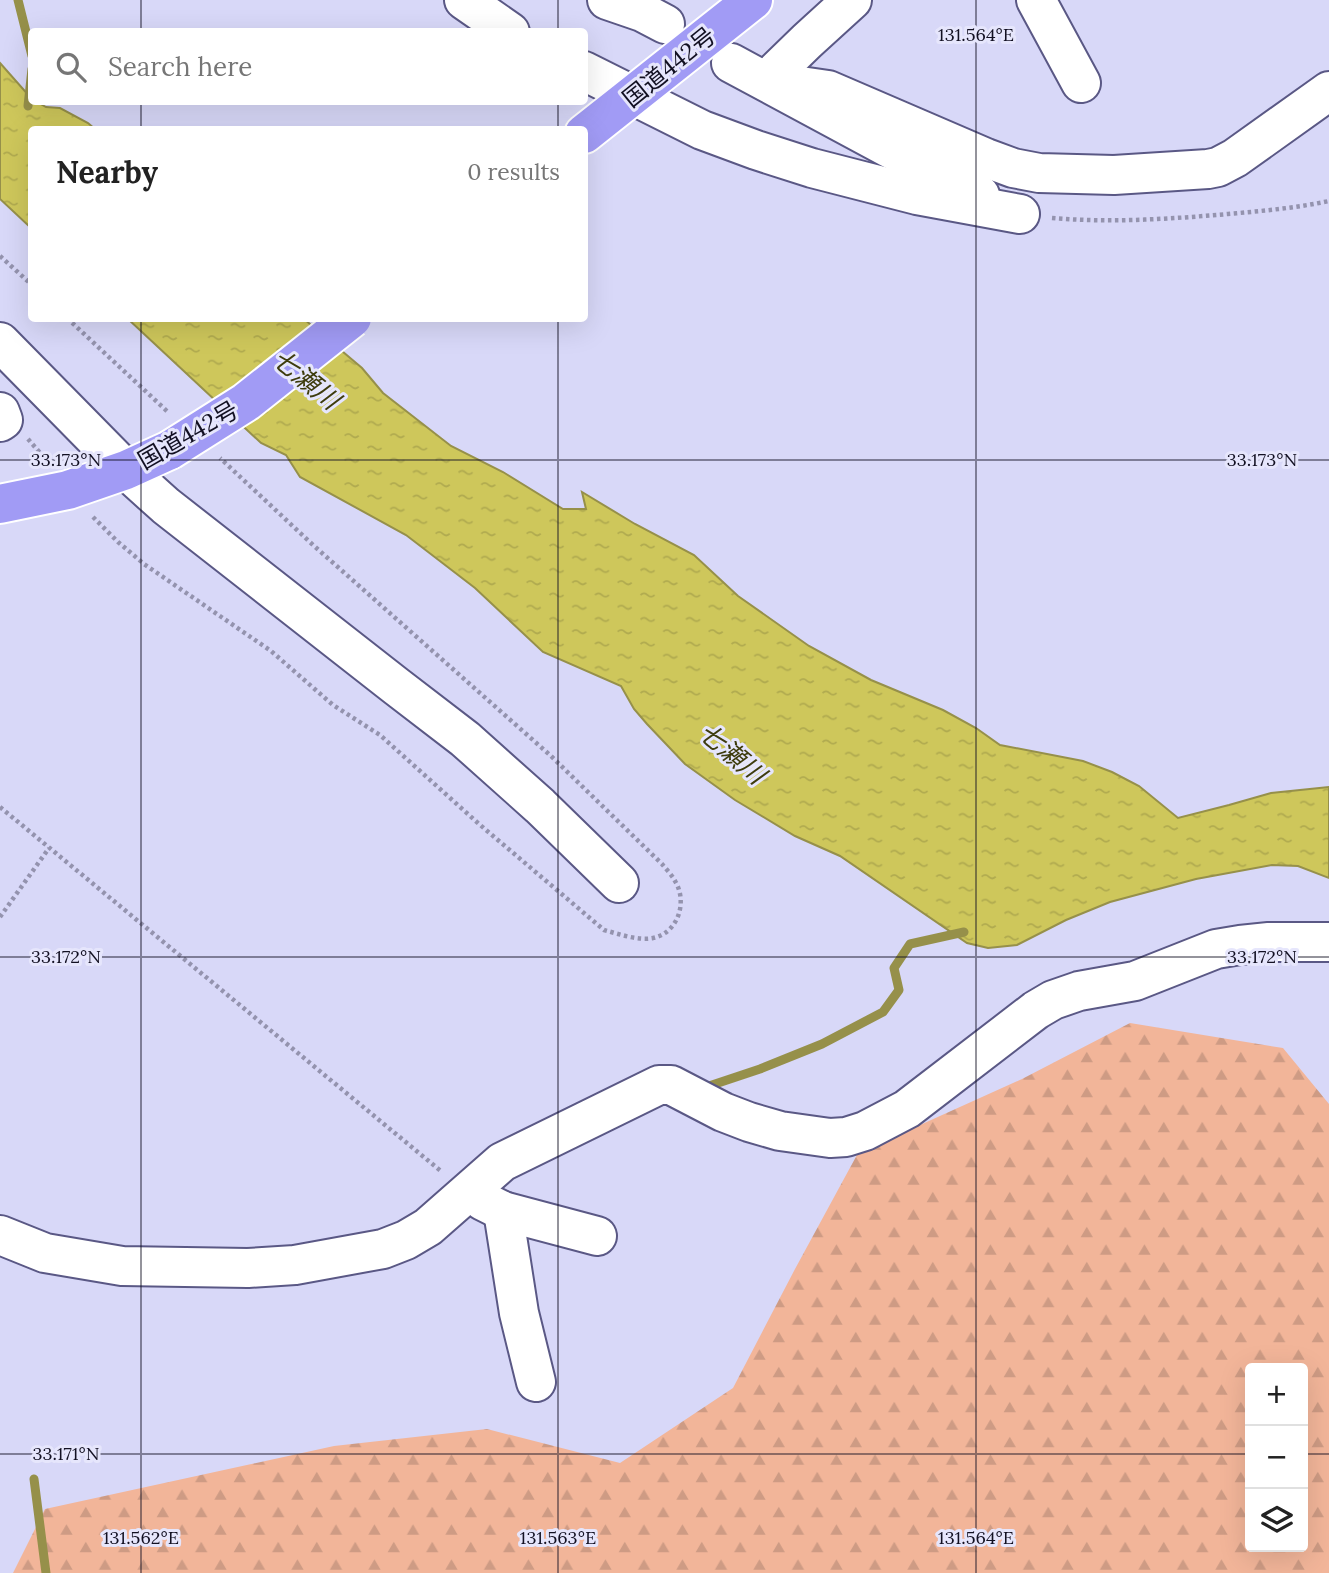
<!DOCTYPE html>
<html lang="en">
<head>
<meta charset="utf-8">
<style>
  body { margin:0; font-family:Lora,"Noto Sans JP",serif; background:#f6f6f6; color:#222 }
  .controls { position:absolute; right:21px; bottom:21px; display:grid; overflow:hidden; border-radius:7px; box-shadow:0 7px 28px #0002 }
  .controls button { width:63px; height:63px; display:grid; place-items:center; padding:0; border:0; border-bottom:2px solid #e0e0e0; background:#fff; color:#222; font:35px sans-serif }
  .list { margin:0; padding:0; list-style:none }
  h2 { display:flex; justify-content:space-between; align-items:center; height:91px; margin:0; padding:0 28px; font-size:30px }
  h2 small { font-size:23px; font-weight:400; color:#767676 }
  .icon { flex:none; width:38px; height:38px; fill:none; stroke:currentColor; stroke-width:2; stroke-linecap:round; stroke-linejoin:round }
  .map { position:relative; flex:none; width:1329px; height:1573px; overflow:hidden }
  .search { position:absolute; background:#fff; box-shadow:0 7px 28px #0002; left:28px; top:28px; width:560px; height:77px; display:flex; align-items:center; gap:18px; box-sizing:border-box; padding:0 24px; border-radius:7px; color:#767676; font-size:26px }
  .panel { position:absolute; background:#fff; box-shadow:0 7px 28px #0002; left:28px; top:126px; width:560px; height:196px; border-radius:7px }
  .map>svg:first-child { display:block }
  .forest { fill:url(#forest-firs); fill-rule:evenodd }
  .water { fill:url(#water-ripples); stroke:#96904a; stroke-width:2 }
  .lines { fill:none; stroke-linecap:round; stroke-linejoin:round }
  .stream { stroke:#96904a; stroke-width:9 }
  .minor-casing { stroke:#5a5885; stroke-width:42 }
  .highway-casing { stroke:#fff; stroke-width:42 }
  .path { stroke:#9493ae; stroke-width:4.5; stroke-dasharray:3.5 3.5; stroke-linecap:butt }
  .minor { stroke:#fff; stroke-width:38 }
  .highway { stroke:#a19bf5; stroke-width:38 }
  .highway-bridge-casing { stroke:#fff; stroke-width:42; stroke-linecap:butt }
  .highway-bridge { stroke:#a19bf5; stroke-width:38 }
  .ticks { fill:none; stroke:#121022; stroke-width:2; stroke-opacity:0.45 }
  .labels { text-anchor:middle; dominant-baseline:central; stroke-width:6; stroke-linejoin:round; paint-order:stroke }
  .street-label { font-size:24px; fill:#121022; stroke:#e6e6fc }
  .water-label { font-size:26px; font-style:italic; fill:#3e3c0d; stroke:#e6e6fc }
  .ticks-label { font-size:18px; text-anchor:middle; fill:#121022; stroke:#e6e6fc; stroke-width:6; stroke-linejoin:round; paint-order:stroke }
</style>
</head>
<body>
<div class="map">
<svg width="1329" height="1573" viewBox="0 0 1329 1573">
  <defs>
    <pattern id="forest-firs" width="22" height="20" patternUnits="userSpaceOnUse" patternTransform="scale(1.75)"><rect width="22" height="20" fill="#f2b599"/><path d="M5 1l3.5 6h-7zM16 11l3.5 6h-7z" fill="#ce9b84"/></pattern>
    <pattern id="water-ripples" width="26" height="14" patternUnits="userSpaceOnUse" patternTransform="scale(1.75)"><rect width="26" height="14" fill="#cec75b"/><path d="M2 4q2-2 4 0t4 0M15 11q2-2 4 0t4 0" fill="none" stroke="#b0aa4f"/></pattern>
  </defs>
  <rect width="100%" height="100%" fill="#d8d8f8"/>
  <path class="forest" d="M 1130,1023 L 1283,1048 L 1329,1104 L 1329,1573 L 13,1573 L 45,1509 L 334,1446 L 487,1429 L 620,1463 L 733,1388 L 795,1269 L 858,1153 L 1022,1079 ZM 1250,1368 L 1303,1368 L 1303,1547 L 1250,1547 Z"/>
  <g class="water">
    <path d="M 0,63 L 31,98 L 32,102 L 37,102 L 46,107 L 60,108 L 88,123 L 95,129 L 32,130 L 31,228 L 0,199 Z"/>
    <path d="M 128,319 L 304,319 L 362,368 L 383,393 L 451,446 L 503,472 L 563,509 L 586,509 L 582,492 L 635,524 L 694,555 L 738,596 L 809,646 L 871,680 L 943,710 L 976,728 L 1000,745 L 1083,761 L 1112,772 L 1139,786 L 1178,818 L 1229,805 L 1271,793 L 1329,787 L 1329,878 L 1298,866 L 1272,865 L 1196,879 L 1110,902 L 1066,920 L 1017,945 L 988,948 L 967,943 L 840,856 L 795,836 L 735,800 L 685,764 L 647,724 L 634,709 L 621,686 L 543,652 L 475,588 L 406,535 L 300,477 L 286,455 L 261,443 Z"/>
  </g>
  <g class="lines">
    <g class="stream">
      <path d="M 18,0 L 32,56"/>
      <path d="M 28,106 L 32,69"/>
      <path d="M 703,1088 L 760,1069 L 822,1044 L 883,1012 L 899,990 L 894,968 L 910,944 L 964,932"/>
      <path d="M 34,1479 L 46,1573"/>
    </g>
    <g class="minor-casing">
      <g id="minor">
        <path d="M 464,0 L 510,32"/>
        <path d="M 607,0 L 642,12 L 665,24"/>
        <path d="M 1036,0 L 1081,83"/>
        <path d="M 731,63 L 889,148 L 980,195"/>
        <path d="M 584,71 L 702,130 L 756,150 L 812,168 L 917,195 L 1020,214"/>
        <path d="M 766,81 L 828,90 L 986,158 L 1013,168 L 1039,173 L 1114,175 L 1208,169 L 1218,167 L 1235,158 L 1329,91"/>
        <path d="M 766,81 L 807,41 L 852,0"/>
        <path d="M 0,342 L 126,470 L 166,506 L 396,686 L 465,739 L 540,806 L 619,883"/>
        <path d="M 0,412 L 3,420 L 0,422"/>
        <path d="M 483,1201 L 503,1211 L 597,1236"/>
        <path d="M 503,1211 L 519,1313 L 536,1382"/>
        <path d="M 0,1235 L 45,1253 L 122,1266 L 248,1268 L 295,1265 L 383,1249 L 406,1240 L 428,1227 L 502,1162 L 659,1085 L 671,1085 L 723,1112 L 749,1122 L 780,1131 L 830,1138 L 846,1137 L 865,1131 L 907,1109 L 1036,1010 L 1053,1000 L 1079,991 L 1135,981 L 1216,949 L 1240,945 L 1269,942 L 1329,942"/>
      </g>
    </g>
    <g class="highway-casing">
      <g id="highway">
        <path d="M 584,134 L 753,0"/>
        <path d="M 0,504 L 68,490 L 126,470 L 170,450"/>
      </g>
    </g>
    <g class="path">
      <path d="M 1052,218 C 1110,223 1170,219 1228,214 C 1262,211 1296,208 1329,201"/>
      <path d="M 0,256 L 32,285"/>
      <path d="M 67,318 L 169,413"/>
      <path d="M 28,439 L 48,462"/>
      <path d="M 93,517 L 118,542 L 144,564 L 271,651 L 333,705 L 380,735 L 479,824 L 604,930 C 619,934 638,941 653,938 C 678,933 688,902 675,881 C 672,875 666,869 662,864 L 551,756 L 313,545 L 220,458"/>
      <path d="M 0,807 L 442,1172"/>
      <path d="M 0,917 L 49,848"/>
    </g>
    <use href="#minor" class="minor"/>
    <use href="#highway" class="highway"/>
    <g class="highway-bridge-casing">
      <path id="highway-bridge" d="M 170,450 L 246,402 L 352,318"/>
    </g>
    <use href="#highway-bridge" class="highway-bridge"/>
  </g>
  <path class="ticks" d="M 141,0 L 141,32M 558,0 L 558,32M 976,0 L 976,1573M 141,102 L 141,130M 558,102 L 558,130M 141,318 L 141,1573M 558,318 L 558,1573M 0,460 L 1329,460M 0,957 L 1329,957M 0,1454 L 1250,1454M 1303,1454 L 1329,1454"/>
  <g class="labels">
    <g class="street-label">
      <text transform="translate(669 67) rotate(-39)">国道442号</text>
      <text transform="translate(188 435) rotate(-30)">国道442号</text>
    </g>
    <g class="water-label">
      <text transform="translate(306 379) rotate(39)">七瀬川</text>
      <text transform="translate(732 753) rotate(40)">七瀬川</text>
    </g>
  </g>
  <g class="ticks-label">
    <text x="976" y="41">131.564°E</text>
    <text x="66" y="466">33.173°N</text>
    <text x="1262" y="466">33.173°N</text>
    <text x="66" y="963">33.172°N</text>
    <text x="1262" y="963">33.172°N</text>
    <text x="66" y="1460">33.171°N</text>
    <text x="141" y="1544">131.562°E</text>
    <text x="558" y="1544">131.563°E</text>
    <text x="976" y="1544">131.564°E</text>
  </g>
</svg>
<div class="controls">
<button>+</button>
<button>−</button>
<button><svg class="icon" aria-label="layers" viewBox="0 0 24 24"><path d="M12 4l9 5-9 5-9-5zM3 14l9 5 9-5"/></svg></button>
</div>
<div class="search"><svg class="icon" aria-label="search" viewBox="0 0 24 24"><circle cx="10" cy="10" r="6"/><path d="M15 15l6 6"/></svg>Search here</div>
<section class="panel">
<h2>Nearby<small>0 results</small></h2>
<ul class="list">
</ul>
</section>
</div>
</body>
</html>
